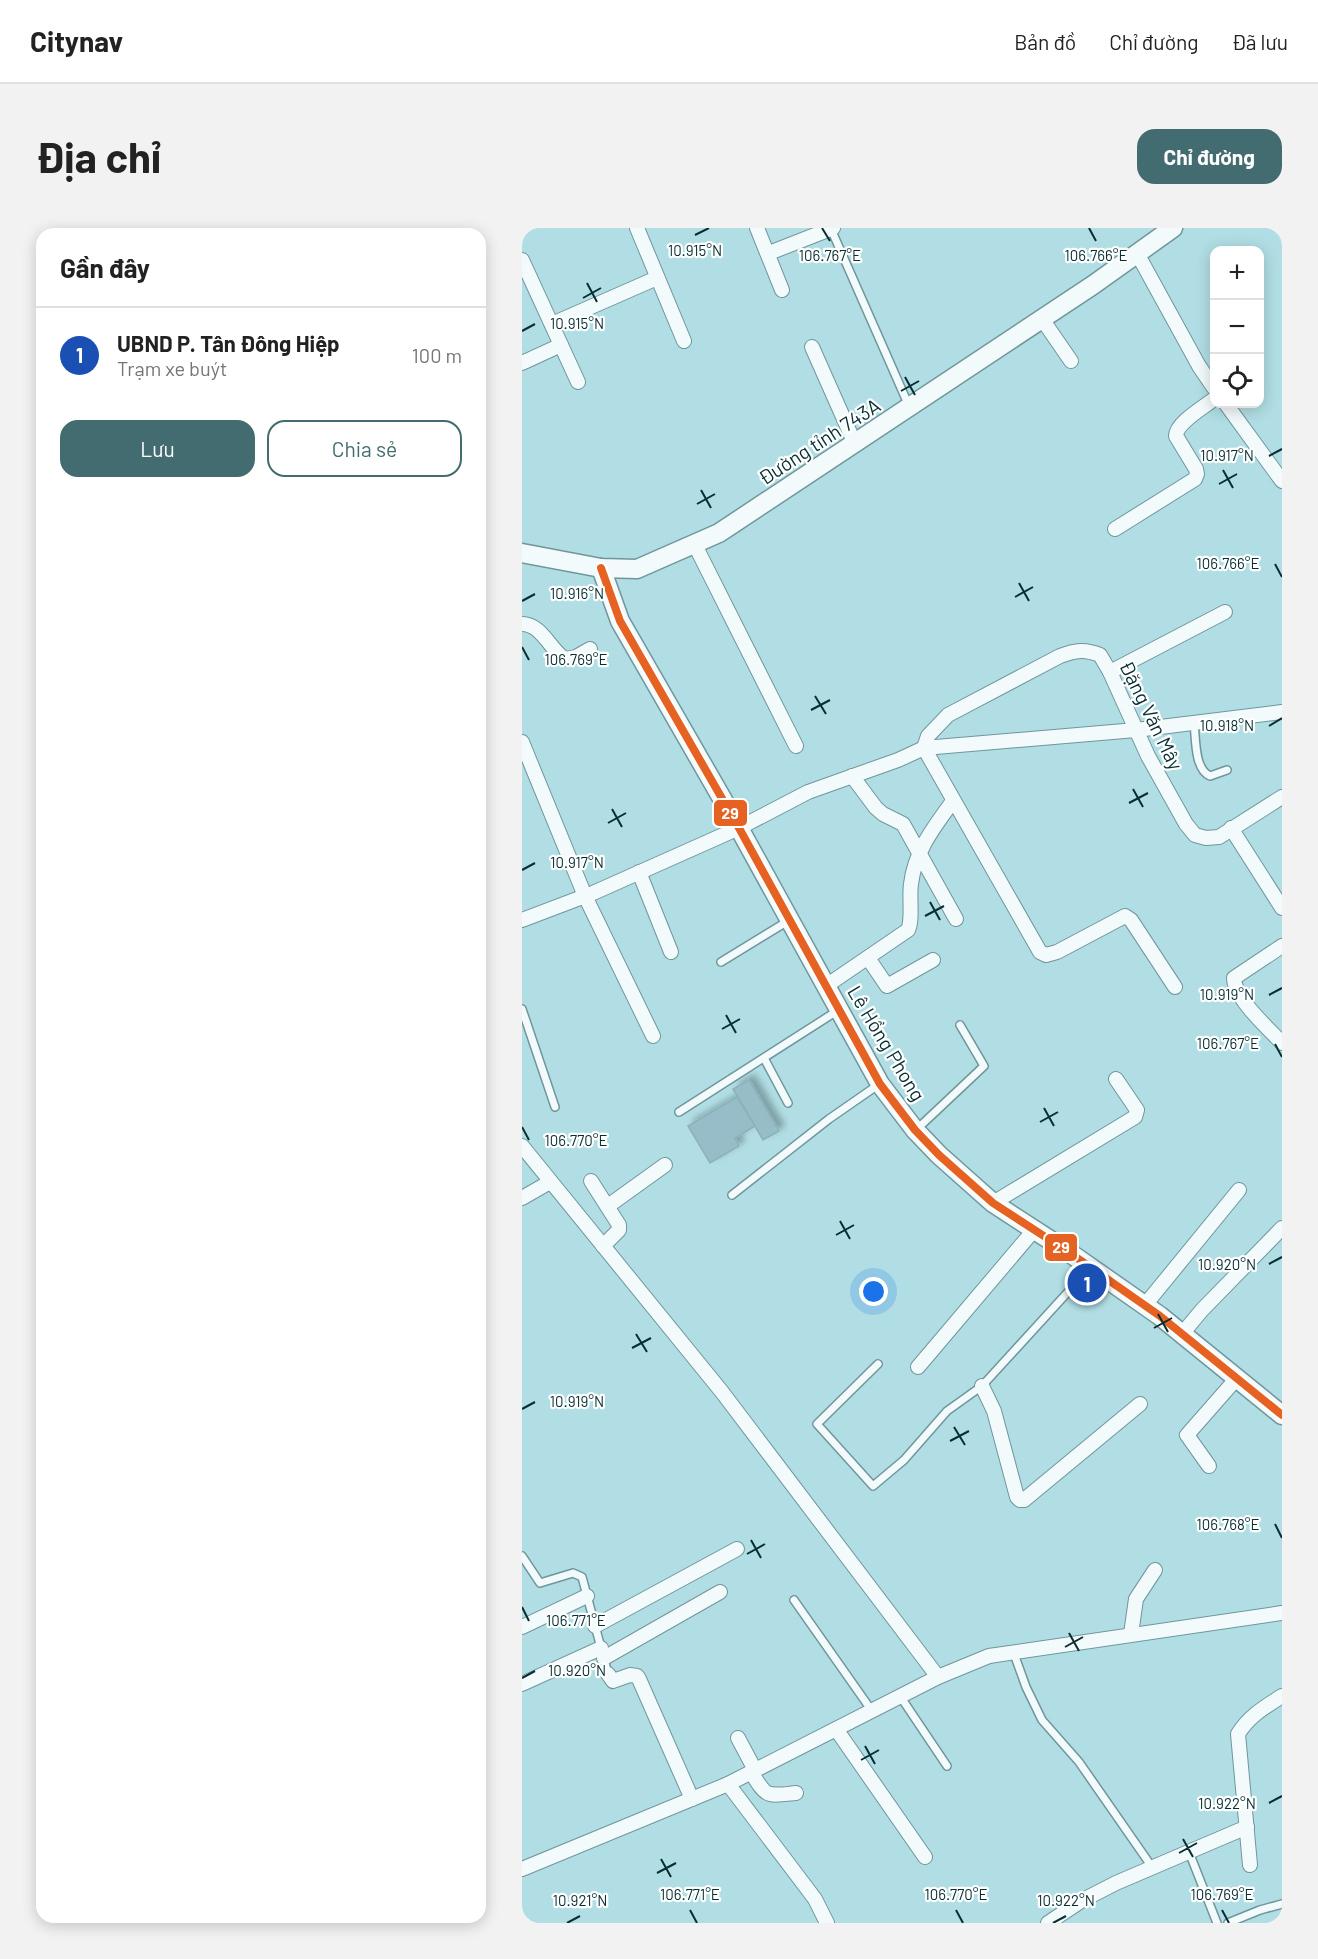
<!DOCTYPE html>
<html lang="vi">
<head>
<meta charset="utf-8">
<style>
  body { margin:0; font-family:Barlow,sans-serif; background:#f2f2f2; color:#222 }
  .controls { position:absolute; right:18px; top:18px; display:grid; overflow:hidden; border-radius:12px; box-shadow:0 3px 15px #0003 }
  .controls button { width:54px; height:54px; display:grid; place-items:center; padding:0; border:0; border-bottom:2px solid #e0e0e0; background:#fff; color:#222; font:30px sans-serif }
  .you { position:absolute; left:352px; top:1064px; width:21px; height:21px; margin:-15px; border:4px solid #fff; border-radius:50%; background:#1a73e8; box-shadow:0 0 0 9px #1a73e833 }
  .badge { display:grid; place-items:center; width:39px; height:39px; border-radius:50%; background:#436c70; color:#fff; font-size:20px; font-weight:700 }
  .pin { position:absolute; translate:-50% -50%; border:3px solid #fff; box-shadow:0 2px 6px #0006 }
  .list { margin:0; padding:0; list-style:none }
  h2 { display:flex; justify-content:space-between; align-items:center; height:78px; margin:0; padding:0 24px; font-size:26px }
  h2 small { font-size:20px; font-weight:400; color:#767676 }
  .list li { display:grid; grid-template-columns:39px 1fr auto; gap:18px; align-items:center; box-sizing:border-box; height:96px; padding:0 24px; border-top:2px solid #e0e0e0 }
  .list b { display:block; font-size:22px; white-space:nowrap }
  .list p { margin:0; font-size:20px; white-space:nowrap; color:#767676 }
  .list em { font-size:20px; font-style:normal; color:#767676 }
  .actions { display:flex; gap:12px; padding:18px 24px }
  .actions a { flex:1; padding:14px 0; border:2px solid #436c70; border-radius:18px; text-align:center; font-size:21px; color:#436c70 }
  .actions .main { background:#436c70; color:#fff }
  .icon { flex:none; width:33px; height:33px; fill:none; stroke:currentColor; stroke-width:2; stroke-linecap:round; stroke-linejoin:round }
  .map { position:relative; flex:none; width:760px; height:1695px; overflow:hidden; border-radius:18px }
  header { display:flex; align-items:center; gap:36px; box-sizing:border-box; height:84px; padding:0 30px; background:#fff; border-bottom:2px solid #e0e0e0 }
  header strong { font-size:28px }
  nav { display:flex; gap:33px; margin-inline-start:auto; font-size:21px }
  .intro { display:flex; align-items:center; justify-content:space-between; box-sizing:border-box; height:144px; padding:0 36px }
  h1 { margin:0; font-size:42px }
  .button { padding:15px 27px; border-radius:18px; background:#436c70; color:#fff; font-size:21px; font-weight:700 }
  main { display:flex; gap:36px; padding:0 36px }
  aside { flex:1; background:#fff; border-radius:18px; box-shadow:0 3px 15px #0003 }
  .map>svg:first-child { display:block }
  .building { fill:#97bec8; stroke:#8eb0b8; stroke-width:1.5; filter:url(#shadow) }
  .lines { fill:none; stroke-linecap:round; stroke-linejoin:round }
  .service-casing { stroke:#70969b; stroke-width:10 }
  .minor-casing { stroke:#70969b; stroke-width:16 }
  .secondary-casing { stroke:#70969b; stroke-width:21 }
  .service { stroke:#f3fafb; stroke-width:7 }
  .minor { stroke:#f3fafb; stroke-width:14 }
  .secondary { stroke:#f3fafb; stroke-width:18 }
  .bus-1-casing { stroke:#fff; stroke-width:12 }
  .bus-1 { stroke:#e66223; stroke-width:8 }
  .ticks { fill:none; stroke:#082e32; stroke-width:2 }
  .labels { text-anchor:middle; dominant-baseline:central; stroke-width:4.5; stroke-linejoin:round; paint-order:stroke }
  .street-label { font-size:20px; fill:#082e32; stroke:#fff }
  .ticks-label { font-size:15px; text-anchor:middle; fill:#082e32; stroke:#fff; stroke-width:4.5; stroke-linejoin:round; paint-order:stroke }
  .line-badge { stroke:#fff; stroke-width:2 }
  .badge-label { font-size:16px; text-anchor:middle; font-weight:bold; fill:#fff }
</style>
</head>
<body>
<header>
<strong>Citynav</strong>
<nav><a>Bản đồ</a><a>Chỉ đường</a><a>Đã lưu</a></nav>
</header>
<div class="intro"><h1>Địa chỉ</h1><a class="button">Chỉ đường</a></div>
<main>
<aside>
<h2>Gần đây<small></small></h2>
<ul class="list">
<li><span class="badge" style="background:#1a4fb4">1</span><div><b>UBND P. Tân Đông Hiệp</b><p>Trạm xe buýt</p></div><em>100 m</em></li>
</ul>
<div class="actions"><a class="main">Lưu</a><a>Chia sẻ</a></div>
</aside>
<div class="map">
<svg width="760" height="1695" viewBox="0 0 760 1695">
  <defs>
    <filter id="shadow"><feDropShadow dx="5.5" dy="-5.5" stdDeviation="3" flood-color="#0004"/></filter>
  </defs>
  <rect width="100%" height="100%" fill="#b0dee4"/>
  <g class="building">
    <path d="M 227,852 L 257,903 L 241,912 L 211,861 Z"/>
    <path d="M 215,869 L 233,898 L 213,910 L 217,918 L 188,935 L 166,898 Z"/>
  </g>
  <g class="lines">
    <g class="service-casing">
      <g id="service">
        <path d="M 309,1 L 387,178"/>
        <path d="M 672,495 C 674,510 672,541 688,548 L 705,542"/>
        <path d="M 199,734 L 266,693"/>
        <path d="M 0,781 L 33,879"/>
        <path d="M 242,830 L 266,875"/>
        <path d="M 157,884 L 315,783"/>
        <path d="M 395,901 L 462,838 L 438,797"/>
        <path d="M 210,967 L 307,891 L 356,857"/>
        <path d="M 356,1136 L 295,1196 L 351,1258 L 382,1232 L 425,1183 L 460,1158 L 567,1041"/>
        <path d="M 0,1328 L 18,1355 L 51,1345 L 60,1349 L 86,1446"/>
        <path d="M 272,1372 L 350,1483"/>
        <path d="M 491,1423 L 504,1459 L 520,1492 L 557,1534 L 630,1639"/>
        <path d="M 378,1468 L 425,1538"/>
        <path d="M 667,1624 L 695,1695"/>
        <path d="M 706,1695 L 738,1682 L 760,1676"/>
      </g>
    </g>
    <g class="minor-casing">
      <g id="minor">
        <path d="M 115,0 L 162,113"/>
        <path d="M 235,0 L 260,62"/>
        <path d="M 247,25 L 311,0"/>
        <path d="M 616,27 L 677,138 L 692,160"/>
        <path d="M 0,32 L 56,154"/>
        <path d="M 520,91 L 549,133"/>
        <path d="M 30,96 L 135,50"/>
        <path d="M 290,119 L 333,216"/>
        <path d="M 0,135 L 39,117"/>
        <path d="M 704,176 L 760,253"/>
        <path d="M 593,301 L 673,251 L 675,246 L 674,241 L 654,208 C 654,195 682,179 692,171"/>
        <path d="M 173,317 L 274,518"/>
        <path d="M 0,396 C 20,396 28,422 43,431 L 54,429 L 68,421"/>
        <path d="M 588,444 L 703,384"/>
        <path d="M 0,514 L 63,668 L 131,808"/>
        <path d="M 330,548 L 354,580 L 361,586 L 381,596 L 434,691"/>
        <path d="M 709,600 L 760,680"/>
        <path d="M 117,644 L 149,724"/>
        <path d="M 0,692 L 71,665 L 217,600 L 286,564 L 376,532 L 402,520 L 614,502 L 760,484"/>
        <path d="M 760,718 L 712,750 C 712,770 746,800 760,815"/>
        <path d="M 346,730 L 365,758 L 411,732"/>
        <path d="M 304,758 L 386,702 C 391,692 387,669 389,656 C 393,623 412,599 431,573"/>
        <path d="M 653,759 L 609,692 L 603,688 L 535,724 L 524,727 L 518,724 L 402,520 L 406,508 L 426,487 L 538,428 C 554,422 563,421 578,427 L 588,444 L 626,528 L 664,596 L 673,607 L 684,610 L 697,609 L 760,569"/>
        <path d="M 0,918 L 200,1164 L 416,1449"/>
        <path d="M 69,953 L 97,997 L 97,1002 L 81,1018"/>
        <path d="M 0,970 L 28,954"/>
        <path d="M 471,975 L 613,889 L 615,882 L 594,851"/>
        <path d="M 86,978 L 143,937"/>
        <path d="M 623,1077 L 717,962"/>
        <path d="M 660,1106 L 680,1082 L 760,1000"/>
        <path d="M 396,1139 L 512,1002"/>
        <path d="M 460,1158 L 472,1183 L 495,1269 L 498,1272 L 502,1272 L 618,1176"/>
        <path d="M 687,1238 L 665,1207 L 715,1150"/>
        <path d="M 73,1398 L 215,1321"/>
        <path d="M 0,1399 L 65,1368"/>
        <path d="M 609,1406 L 614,1371 L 633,1342"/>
        <path d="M 82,1430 L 198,1364"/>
        <path d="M 86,1446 L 91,1453 L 108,1447 L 115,1448 L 117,1451 L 170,1571"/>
        <path d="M 0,1456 L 79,1420"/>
        <path d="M 314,1501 L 403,1629"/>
        <path d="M 216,1510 L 233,1542"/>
        <path d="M 229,1544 C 245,1570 244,1568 274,1565"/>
        <path d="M 206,1556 L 293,1671 L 305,1695"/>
        <path d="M 728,1637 L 716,1506 C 727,1488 743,1479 760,1468"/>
        <path d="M 0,1641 L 206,1556 L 416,1449 L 467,1428 L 760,1385"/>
        <path d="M 526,1695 L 559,1673 L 594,1655 L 725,1599"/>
      </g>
    </g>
    <g class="secondary-casing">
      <g id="secondary">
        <path d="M 0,325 L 79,340 L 115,341 L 197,305 L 571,57 L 651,0"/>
        <path d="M 79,340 L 98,393 L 217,600 L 358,856 L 393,902 L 417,927 L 471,975 L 545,1023 L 638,1088 L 760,1187"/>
      </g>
    </g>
    <use href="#service" class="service"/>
    <use href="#minor" class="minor"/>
    <use href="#secondary" class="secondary"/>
    <g class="bus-1-casing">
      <path id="bus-1" d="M 79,340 L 98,393 L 217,600 L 358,856 L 393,902 L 417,927 L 471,975 L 545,1023 L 638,1088 L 760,1187"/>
    </g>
    <use href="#bus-1" class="bus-1"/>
  </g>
  <path class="ticks" d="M 300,0 L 308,13M 567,0 L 574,13M 173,7 L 187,0M 65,55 L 75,74M 61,70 L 79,60M 0,103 L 13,96M 383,149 L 393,167M 379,163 L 397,153M 747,228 L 760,221M 701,242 L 711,260M 697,256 L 715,246M 179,262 L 189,280M 175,276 L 193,266M 753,336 L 760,349M 497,355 L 507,373M 493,369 L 511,359M 0,373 L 13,366M 0,419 L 7,432M 293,468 L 304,486M 289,482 L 308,472M 747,498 L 760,490M 611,561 L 621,579M 607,575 L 626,565M 90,581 L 100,599M 86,595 L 104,585M 0,642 L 13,635M 408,674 L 418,692M 403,688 L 422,678M 747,767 L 760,760M 204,787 L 214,805M 200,801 L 218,791M 753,816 L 760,829M 522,880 L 532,898M 518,894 L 536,884M 0,899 L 7,912M 318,993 L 328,1011M 314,1007 L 332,997M 747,1036 L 760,1029M 636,1086 L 646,1104M 632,1100 L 650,1090M 114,1106 L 125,1124M 110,1120 L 129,1110M 0,1181 L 13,1174M 432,1199 L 443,1217M 428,1213 L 447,1203M 753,1296 L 760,1310M 229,1312 L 239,1330M 225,1326 L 243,1316M 0,1379 L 7,1393M 547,1405 L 557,1423M 543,1419 L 561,1409M 0,1450 L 13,1443M 343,1518 L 353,1536M 339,1532 L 357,1522M 747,1575 L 760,1568M 661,1611 L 671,1629M 657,1625 L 675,1615M 139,1631 L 149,1649M 135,1645 L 154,1635M 168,1682 L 175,1695M 434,1682 L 441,1695M 700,1682 L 707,1695M 45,1695 L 58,1688M 531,1695 L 544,1688"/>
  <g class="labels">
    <g class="street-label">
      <text transform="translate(297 213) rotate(-33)">Đường tỉnh 743A</text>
      <text transform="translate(630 487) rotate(64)">Đặng Văn Mây</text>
      <text transform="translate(365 815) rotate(59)">Lê Hồng Phong</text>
    </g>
  </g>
  <g class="ticks-label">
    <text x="173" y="28">10.915°N</text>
    <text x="308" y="33">106.767°E</text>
    <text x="574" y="33">106.766°E</text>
    <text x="55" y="101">10.915°N</text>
    <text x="705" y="233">10.917°N</text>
    <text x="706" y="341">106.766°E</text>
    <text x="55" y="371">10.916°N</text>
    <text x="54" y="437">106.769°E</text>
    <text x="705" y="503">10.918°N</text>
    <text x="55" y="640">10.917°N</text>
    <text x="705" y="772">10.919°N</text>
    <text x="706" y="821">106.767°E</text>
    <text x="54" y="918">106.770°E</text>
    <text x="705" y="1042">10.920°N</text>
    <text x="55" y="1179">10.919°N</text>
    <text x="706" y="1302">106.768°E</text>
    <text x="54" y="1398">106.771°E</text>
    <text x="55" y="1448">10.920°N</text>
    <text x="705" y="1581">10.922°N</text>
    <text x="168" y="1672">106.771°E</text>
    <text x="434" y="1672">106.770°E</text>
    <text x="700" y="1672">106.769°E</text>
    <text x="58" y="1678">10.921°N</text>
    <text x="544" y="1678">10.922°N</text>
  </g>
  <g class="line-badge">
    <rect x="191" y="571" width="35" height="28" rx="6" fill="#e66223"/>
    <rect x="522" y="1005" width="34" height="29" rx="6" fill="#e66223"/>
  </g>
  <g class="badge-label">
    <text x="208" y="591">29</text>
    <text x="539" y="1025">29</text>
  </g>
</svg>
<div class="controls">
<button>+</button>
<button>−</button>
<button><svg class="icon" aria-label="locate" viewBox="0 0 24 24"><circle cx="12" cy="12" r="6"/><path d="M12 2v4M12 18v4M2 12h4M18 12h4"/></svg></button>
</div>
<div class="you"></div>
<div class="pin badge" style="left:565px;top:1055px;background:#1a4fb4">1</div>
</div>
</main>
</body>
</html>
